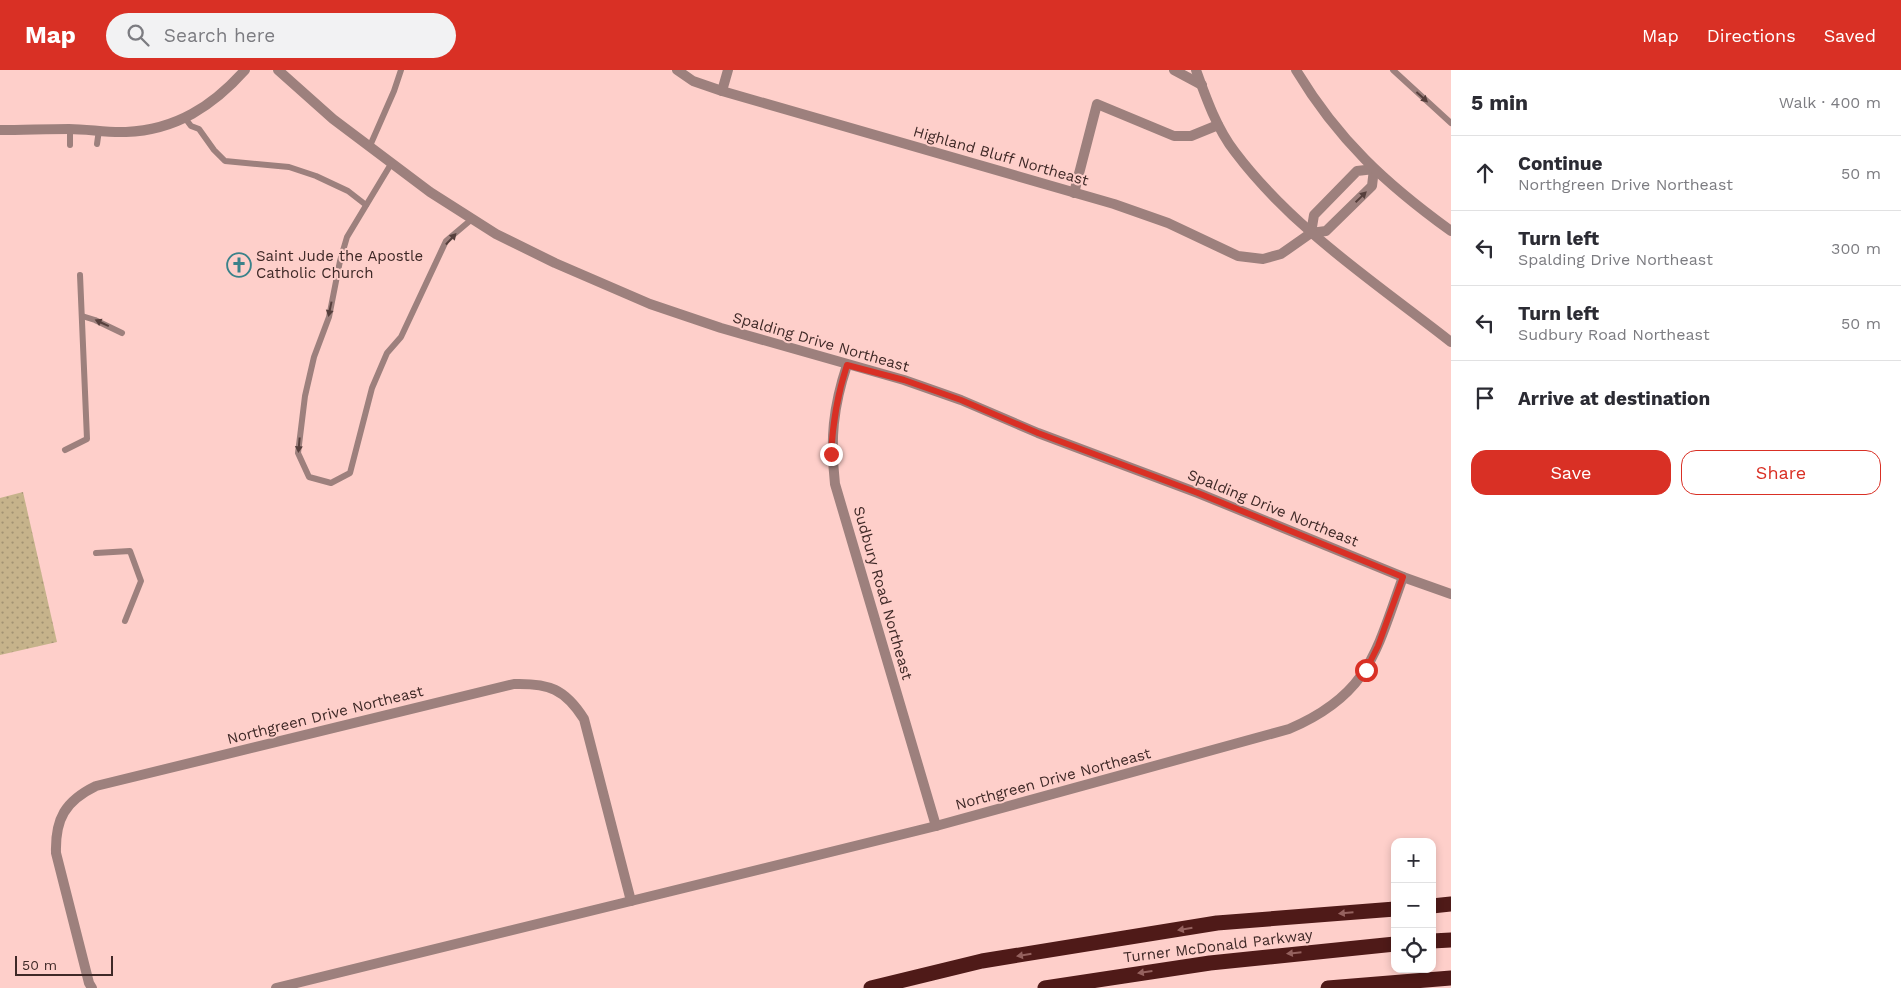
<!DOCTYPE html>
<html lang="en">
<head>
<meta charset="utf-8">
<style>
  body { margin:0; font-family:"Work Sans",sans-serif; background:#f2f2f3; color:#2b2b33 }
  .controls { position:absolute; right:15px; bottom:15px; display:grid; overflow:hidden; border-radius:10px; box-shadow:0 2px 8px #0003 }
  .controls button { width:45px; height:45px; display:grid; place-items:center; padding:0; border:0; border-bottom:1px solid #e1e1e2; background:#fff; color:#2b2b33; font:25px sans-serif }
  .scale { position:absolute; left:15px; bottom:12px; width:98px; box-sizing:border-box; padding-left:5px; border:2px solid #3f2927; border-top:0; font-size:14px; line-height:18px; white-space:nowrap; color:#3f2927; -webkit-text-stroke:4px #fecfca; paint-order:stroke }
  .stop { position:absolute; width:15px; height:15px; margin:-11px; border:4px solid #d93025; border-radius:50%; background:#fff }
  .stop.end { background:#d93025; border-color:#fff; box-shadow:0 1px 5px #0008 }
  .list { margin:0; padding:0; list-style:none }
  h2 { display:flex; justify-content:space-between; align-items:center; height:65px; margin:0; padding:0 20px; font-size:21px }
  h2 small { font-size:16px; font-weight:400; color:#7c7c81 }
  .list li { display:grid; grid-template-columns:32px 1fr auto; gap:15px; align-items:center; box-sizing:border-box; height:75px; padding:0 20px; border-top:1px solid #e1e1e2 }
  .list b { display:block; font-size:19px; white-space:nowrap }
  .list p { margin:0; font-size:16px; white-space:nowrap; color:#7c7c81 }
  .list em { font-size:16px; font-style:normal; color:#7c7c81 }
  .actions { display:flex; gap:10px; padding:15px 20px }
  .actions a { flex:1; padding:11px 0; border:1px solid #d93025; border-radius:15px; text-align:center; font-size:18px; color:#d93025 }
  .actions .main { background:#d93025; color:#fff }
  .icon { flex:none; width:28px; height:28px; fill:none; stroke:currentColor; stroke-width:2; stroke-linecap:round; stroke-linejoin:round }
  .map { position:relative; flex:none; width:1451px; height:918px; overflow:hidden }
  header { display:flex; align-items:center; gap:30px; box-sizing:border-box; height:70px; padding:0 25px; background:#d93025; color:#fff }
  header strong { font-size:24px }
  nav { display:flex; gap:28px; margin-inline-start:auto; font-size:18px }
  .search { width:350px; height:45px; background:#f2f2f3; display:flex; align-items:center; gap:12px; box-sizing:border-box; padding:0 18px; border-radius:28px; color:#7c7c81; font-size:19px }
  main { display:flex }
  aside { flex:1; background:#fff }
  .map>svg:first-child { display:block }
  .park { fill:url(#park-dots) }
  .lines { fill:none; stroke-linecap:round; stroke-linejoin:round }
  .service { stroke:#9d807d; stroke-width:6 }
  .minor { stroke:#9d807d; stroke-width:10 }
  .tertiary { stroke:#9d807d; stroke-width:10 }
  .motorway { stroke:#4f1a18; stroke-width:15 }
  .oneway { fill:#563f3c }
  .oneway2 { fill:#95625f }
  .route { stroke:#d93025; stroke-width:6 }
  .labels { text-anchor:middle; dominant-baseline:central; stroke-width:4; stroke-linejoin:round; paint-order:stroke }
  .street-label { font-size:15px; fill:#3f2927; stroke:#fecfca }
  .poi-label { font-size:15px; fill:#3f2927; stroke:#fecfca; text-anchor:start }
</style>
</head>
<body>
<header>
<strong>Map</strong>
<div class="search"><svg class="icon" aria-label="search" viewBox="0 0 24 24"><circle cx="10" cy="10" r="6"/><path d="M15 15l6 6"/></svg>Search here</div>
<nav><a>Map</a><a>Directions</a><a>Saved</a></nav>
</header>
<main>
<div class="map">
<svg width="1451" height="918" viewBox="0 0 1451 918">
  <defs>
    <pattern id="park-dots" width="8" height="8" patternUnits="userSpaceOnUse" patternTransform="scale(1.25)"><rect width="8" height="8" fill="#c6b38b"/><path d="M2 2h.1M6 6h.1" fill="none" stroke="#a29272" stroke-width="1.8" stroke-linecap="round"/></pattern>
  </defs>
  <rect width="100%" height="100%" fill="#fecfca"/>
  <path class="park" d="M 23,422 L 57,572 L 0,585 L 0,428 Z"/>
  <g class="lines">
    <g class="service">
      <path d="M 1393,0 L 1451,53"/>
      <path d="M 185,48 L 191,56 L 199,59 L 214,80 L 225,91 L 289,97 L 316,106 L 348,121 L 366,135"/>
      <path d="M 70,59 L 70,75"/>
      <path d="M 97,74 L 99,60"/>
      <path d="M 369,78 L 394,21 L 401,0"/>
      <path d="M 391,94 L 347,167 L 340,191 L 329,247 L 314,287 L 305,326 L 298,383 L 309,407 L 331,413 L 350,403 L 372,318 L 387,283 L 401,267 L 446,171 L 472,149"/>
      <path d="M 82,246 L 95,250 L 122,263"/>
      <path d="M 65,380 L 87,369 L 80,205"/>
      <path d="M 96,483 L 130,481 L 141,511 L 125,551"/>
    </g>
    <g class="minor">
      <path d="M 278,0 L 333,49 L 430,122 L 496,164 L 555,193 L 650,234 L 721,258 L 904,310 L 961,330 L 1038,363 L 1198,423 L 1403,507 L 1451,524"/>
      <path d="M 677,0 L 693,11 L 722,21 L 1114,134 L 1168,153 L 1238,186 L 1263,189 L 1281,184 L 1311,163 L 1326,161 L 1372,116 L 1374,99 L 1357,101 L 1314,145 L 1311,163"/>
      <path d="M 1174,0 L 1202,15"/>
      <path d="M 1196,0 C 1206,28 1217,59 1235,82 C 1293,159 1376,213 1451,272"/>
      <path d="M 722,21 L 728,0"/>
      <path d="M 0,60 C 23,60 46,59 69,59 C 88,59 107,63 126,62 C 176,60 213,36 245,0"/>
      <path d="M 1074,123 L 1097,34 L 1174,66 L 1191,66 L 1218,55"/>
      <path d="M 847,295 C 833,337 830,370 835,414 L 936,756"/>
      <path d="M 631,831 L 936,756 L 1289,659 C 1369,625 1376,582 1403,507"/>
      <path d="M 92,918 L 89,913 L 56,783 C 55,749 65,731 96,716 L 514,614 C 549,613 565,619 584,649 L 631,831 L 276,918"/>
    </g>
    <path class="tertiary" d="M 1296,0 C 1338,70 1386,114 1451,161"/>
    <g class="motorway">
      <path d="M 1432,836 L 1451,834"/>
      <path d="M 1432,871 L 1451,870"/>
      <path d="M 871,918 L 982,891 L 1217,853 L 1395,839"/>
      <path d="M 1045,918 L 1210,893 L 1395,874"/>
      <path d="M 1328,918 L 1451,908"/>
    </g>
  </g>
  <defs><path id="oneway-solid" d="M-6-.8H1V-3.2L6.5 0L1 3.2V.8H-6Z" transform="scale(1.25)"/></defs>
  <g class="oneway">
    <use href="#oneway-solid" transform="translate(1422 27) rotate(42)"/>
    <use href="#oneway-solid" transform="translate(1361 127) rotate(-44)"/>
    <use href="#oneway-solid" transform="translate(451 169) rotate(-47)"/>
    <use href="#oneway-solid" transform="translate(330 239) rotate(102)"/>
    <use href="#oneway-solid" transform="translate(102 253) rotate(-155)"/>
    <use href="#oneway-solid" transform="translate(299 375) rotate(95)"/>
  </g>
  <g class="oneway2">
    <use href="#oneway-solid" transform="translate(1346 843) rotate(175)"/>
    <use href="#oneway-solid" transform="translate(1185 859) rotate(171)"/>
    <use href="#oneway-solid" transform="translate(1294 883) rotate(174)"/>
    <use href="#oneway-solid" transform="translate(1024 885) rotate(171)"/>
    <use href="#oneway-solid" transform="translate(1145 902) rotate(172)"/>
  </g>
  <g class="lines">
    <path class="route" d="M 831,384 C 833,351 837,326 847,295 L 904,310 L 961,330 L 1038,363 L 1198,423 L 1403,507 L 1378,576 L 1366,600"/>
  </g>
  <defs>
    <g id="church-ring" transform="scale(1.25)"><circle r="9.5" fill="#fecfca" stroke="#3a828a" stroke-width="1.5"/><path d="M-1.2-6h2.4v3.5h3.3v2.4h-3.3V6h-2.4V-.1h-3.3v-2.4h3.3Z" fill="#3a828a"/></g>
  </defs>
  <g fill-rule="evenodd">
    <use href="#church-ring" x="239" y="195"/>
  </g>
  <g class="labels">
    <g class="street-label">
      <text transform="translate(1001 86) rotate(16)">Highland Bluff Northeast</text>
      <text transform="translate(821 272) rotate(16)">Spalding Drive Northeast</text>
      <text transform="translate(1273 438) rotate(22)">Spalding Drive Northeast</text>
      <text transform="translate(883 523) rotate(74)">Sudbury Road Northeast</text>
      <text transform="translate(325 645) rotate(-14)">Northgreen Drive Northeast</text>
      <text transform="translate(1053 709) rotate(-15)">Northgreen Drive Northeast</text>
      <text transform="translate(1218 876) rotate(-7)">Turner McDonald Parkway</text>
    </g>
    <g class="poi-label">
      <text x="256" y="186">Saint Jude the Apostle<tspan x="256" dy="17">Catholic Church</tspan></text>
    </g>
  </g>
</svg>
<div class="controls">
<button>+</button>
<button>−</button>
<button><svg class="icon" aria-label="locate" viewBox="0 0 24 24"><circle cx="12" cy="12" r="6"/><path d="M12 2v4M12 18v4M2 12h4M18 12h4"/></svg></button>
</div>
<div class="scale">50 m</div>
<div class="stop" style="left:1366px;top:600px"></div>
<div class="stop end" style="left:831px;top:384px"></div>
</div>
<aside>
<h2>5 min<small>Walk · 400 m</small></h2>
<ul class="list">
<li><svg class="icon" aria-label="ahead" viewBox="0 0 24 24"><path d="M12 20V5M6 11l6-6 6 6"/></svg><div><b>Continue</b><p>Northgreen Drive Northeast</p></div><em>50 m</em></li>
<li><svg class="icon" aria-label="left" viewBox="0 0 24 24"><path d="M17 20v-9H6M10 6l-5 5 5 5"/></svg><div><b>Turn left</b><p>Spalding Drive Northeast</p></div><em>300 m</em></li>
<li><svg class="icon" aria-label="left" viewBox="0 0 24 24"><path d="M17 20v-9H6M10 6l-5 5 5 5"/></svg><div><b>Turn left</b><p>Sudbury Road Northeast</p></div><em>50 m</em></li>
<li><svg class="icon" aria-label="arrive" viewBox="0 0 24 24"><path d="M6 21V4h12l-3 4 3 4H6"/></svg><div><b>Arrive at destination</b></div></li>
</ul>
<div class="actions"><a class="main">Save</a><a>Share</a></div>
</aside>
</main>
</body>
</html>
